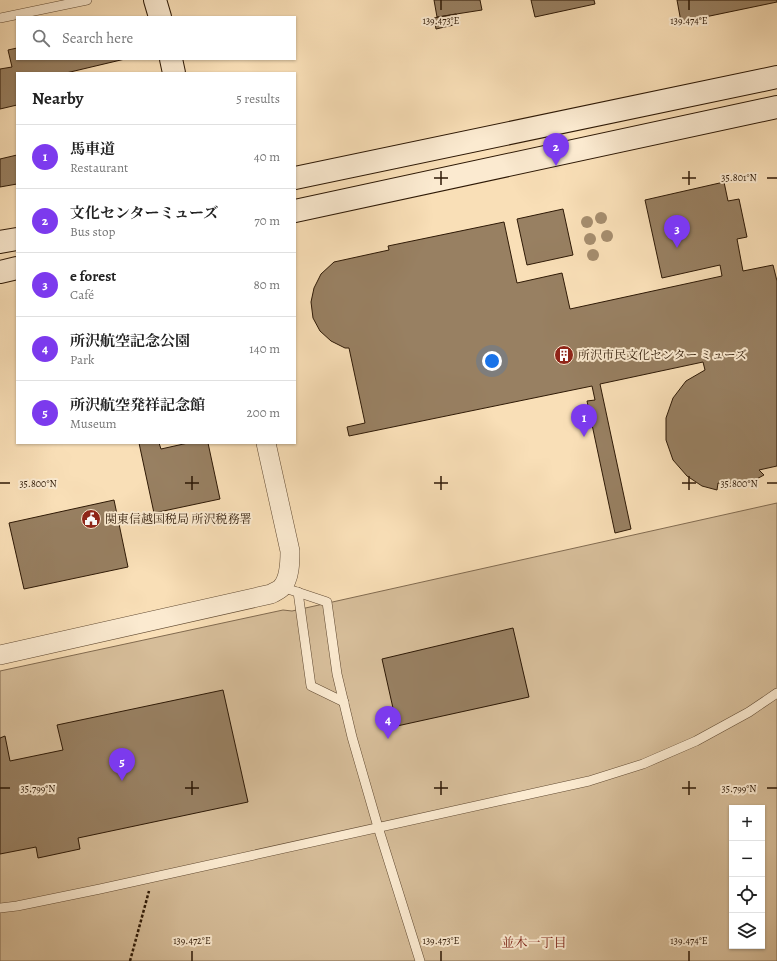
<!DOCTYPE html>
<html lang="en">
<head>
<meta charset="utf-8">
<style>
  body { margin:0; font-family:Alegreya,"Noto Serif JP",serif; background:#f6f6f6; color:#222 }
  .controls { position:absolute; right:12px; bottom:12px; display:grid; overflow:hidden; border-radius:0px; box-shadow:0 1px 3px #0004 }
  .controls button { width:36px; height:36px; display:grid; place-items:center; padding:0; border:0; border-bottom:1px solid #e0e0e0; background:#fff; color:#222; font:20px sans-serif }
  .you { position:absolute; left:492px; top:361px; width:14px; height:14px; margin:-10px; border:3px solid #fff; border-radius:50%; background:#1a73e8; box-shadow:0 0 0 6px #1a73e833 }
  .badge { display:grid; place-items:center; width:26px; height:26px; border-radius:50%; background:#7c3aed; color:#fff; font-size:13px; font-weight:700 }
  .pin { position:absolute; translate:-50% -33px; filter:drop-shadow(0 1px 2px #0008) }
  .pin::after { content:''; position:absolute; top:21px; width:14px; height:12px; background:inherit; clip-path:polygon(0 0,100% 0,50% 100%) }
  .list { margin:0; padding:0; list-style:none }
  h2 { display:flex; justify-content:space-between; align-items:center; height:52px; margin:0; padding:0 16px; font-size:17px }
  h2 small { font-size:13px; font-weight:400; color:#767676 }
  .list li { display:grid; grid-template-columns:26px 1fr auto; gap:12px; align-items:center; box-sizing:border-box; height:64px; padding:0 16px; border-top:1px solid #e0e0e0 }
  .list b { display:block; font-size:15px; white-space:nowrap }
  .list p { margin:0; font-size:13px; white-space:nowrap; color:#767676 }
  .list em { font-size:13px; font-style:normal; color:#767676 }
  .icon { flex:none; width:22px; height:22px; fill:none; stroke:currentColor; stroke-width:2; stroke-linecap:round; stroke-linejoin:round }
  .map { position:relative; flex:none; width:777px; height:961px; overflow:hidden }
  .search { position:absolute; background:#fff; box-shadow:0 1px 3px #0004; left:16px; top:16px; width:280px; height:44px; display:flex; align-items:center; gap:10px; box-sizing:border-box; padding:0 14px; border-radius:0px; color:#767676; font-size:15px }
  .panel { position:absolute; background:#fff; box-shadow:0 1px 3px #0004; left:16px; top:72px; width:280px; height:372px; border-radius:0px }
  .map>svg:first-child { display:block }
  .green { fill:#d6bd99; stroke:#826b50; fill-rule:evenodd }
  .building { fill:#988062; stroke:#2e1906 }
  .lines { fill:none; stroke-linecap:round; stroke-linejoin:round }
  .lane-casing { stroke:#614a32; stroke-width:10 }
  .street-casing { stroke:#614a32; stroke-width:20 }
  .secondary-casing { stroke:#2e1906; stroke-width:24 }
  .path { stroke:#2e1906; stroke-width:2.5; stroke-dasharray:3 2; stroke-linecap:butt }
  .lane { stroke:#fbead0; stroke-width:9 }
  .street { stroke:#fbead0; stroke-width:19 }
  .secondary { stroke:#fbead0; stroke-width:22 }
  .tree { fill:#a58d6e }
  .ticks { fill:none; stroke:#2e1906; stroke-width:1.5 }
  .labels { text-anchor:middle; dominant-baseline:central; stroke-width:4; stroke-linejoin:round; paint-order:stroke }
  .poi-label { font-size:12px; fill:#2e1906; stroke:#fbead0; text-anchor:start }
  .neighbourhood-label { font-size:13px; fill:#7a1f14; stroke:#fbead0 }
  .ticks-label { font-size:10px; text-anchor:middle; fill:#2e1906; stroke:#fbead0; stroke-width:4; stroke-linejoin:round; paint-order:stroke }
</style>
</head>
<body>
<div class="map">
<svg width="777" height="961" viewBox="0 0 777 961">
  <rect width="100%" height="100%" fill="#f9dfb7"/>
  <filter id="stains"><feTurbulence type="fractalNoise" baseFrequency=".005" numOctaves="4"/><feColorMatrix values="0 0 0 0 .2 0 0 0 0 .09 0 0 0 0 .02 0 0 0 .5 -.17"/></filter>
  <radialGradient id="worn" r=".72"><stop offset=".6" stop-color="#630" stop-opacity="0"/><stop offset="1" stop-color="#630" stop-opacity=".3"/></radialGradient>
  <path class="green" d="M 777,503 L 777,961 L 0,961 L 0,671 L 283,610 L 292,611 ZM 732,808 L 762,808 L 762,946 L 732,946 Z"/>
  <g class="building">
    <path d="M 434,0 L 480,0 L 482,10 L 437,17 Z"/>
    <path d="M 531,0 L 594,0 L 595,4 L 535,17 Z"/>
    <path d="M 677,0 L 777,0 L 777,2 L 681,22 Z"/>
    <path d="M 456,14 L 458,24 L 436,29 L 434,18 Z"/>
    <path d="M 17,48 L 17,59 L 125,59 L 66,73 L 17,73 L 17,105 L 0,109 L 0,69 L 12,67 L 8,50 Z"/>
    <path d="M 17,155 L 17,184 L 0,187 L 0,159 Z"/>
    <path d="M 724,182 L 728,201 L 739,199 L 747,237 L 737,239 L 743,271 L 773,265 L 777,281 L 777,466 L 759,470 L 764,475 L 751,482 L 735,486 L 718,483 L 717,490 L 702,486 L 687,476 L 673,460 L 666,440 L 666,418 L 673,398 L 686,381 L 705,370 L 703,362 L 600,384 L 631,529 L 615,533 L 587,401 L 595,400 L 592,386 L 349,436 L 347,427 L 365,423 L 349,348 L 345,348 L 331,341 L 320,331 L 313,318 L 311,302 L 314,288 L 321,274 L 334,262 L 389,250 L 388,246 L 504,222 L 517,283 L 562,273 L 570,309 L 722,276 L 720,265 L 662,278 L 645,200 Z"/>
    <path d="M 563,209 L 573,255 L 527,265 L 517,219 Z"/>
    <path d="M 139,443 L 159,443 L 161,449 L 188,443 L 208,443 L 220,499 L 154,513 Z"/>
    <path d="M 114,500 L 128,567 L 24,589 L 9,523 Z"/>
    <path d="M 513,628 L 529,697 L 397,726 L 382,659 Z"/>
    <path d="M 223,690 L 248,802 L 78,838 L 80,849 L 38,858 L 36,847 L 0,854 L 0,738 L 5,736 L 10,761 L 63,750 L 57,725 Z"/>
  </g>
  <g class="lines">
    <g class="lane-casing">
      <g id="lane">
        <path d="M 0,18 L 87,0"/>
        <path d="M 282,587 L 327,602 L 337,674 L 352,737 L 378,827 L 420,961"/>
        <path d="M 298,592 L 311,686 L 344,702"/>
        <path d="M 0,908 L 17,906 L 100,889 L 589,781 L 643,764 L 696,741 L 749,712 L 777,693"/>
      </g>
    </g>
    <g class="street-casing">
      <path id="street" d="M 0,655 L 271,594 C 274,592 280,590 282,587 C 290,578 290,562 290,551 L 266,443"/>
    </g>
    <g class="secondary-casing">
      <g id="secondary">
        <path d="M 155,0 L 160,17"/>
        <path d="M 171,59 L 174,73"/>
        <path d="M 295,178 L 777,77"/>
        <path d="M 295,211 L 777,107"/>
        <path d="M 0,242 L 17,239"/>
        <path d="M 0,272 L 17,268"/>
      </g>
    </g>
    <path class="path" d="M 130,961 L 149,891"/>
    <use href="#lane" class="lane"/>
    <use href="#street" class="street"/>
    <use href="#secondary" class="secondary"/>
  </g>
  <g class="tree">
    <circle cx="601" cy="218" r="6"/>
    <circle cx="587" cy="222" r="6"/>
    <circle cx="607" cy="236" r="6"/>
    <circle cx="590" cy="239" r="6"/>
    <circle cx="593" cy="255" r="6"/>
  </g>
  <path class="ticks" d="M 441,0 L 441,10M 689,0 L 689,10M 441,171 L 441,185M 689,171 L 689,185M 434,178 L 448,178M 682,178 L 696,178M 767,178 L 777,178M 192,476 L 192,490M 441,476 L 441,490M 689,476 L 689,490M 0,483 L 10,483M 185,483 L 199,483M 434,483 L 448,483M 682,483 L 696,483M 767,483 L 777,483M 192,781 L 192,795M 441,781 L 441,795M 689,781 L 689,795M 0,788 L 10,788M 185,788 L 199,788M 434,788 L 448,788M 682,788 L 696,788M 767,788 L 777,788M 192,951 L 192,961M 441,951 L 441,961M 689,951 L 689,961"/>
  <defs>
    <g id="building-disc" transform="scale(1)"><circle r="9.5" fill="#8f2418" stroke="#fbead0"/><path d="M-4-6H4V6H1V3H-1V6H-4ZM-2.5-4.3h1.7v1.8h-1.7ZM.8-4.3h1.7v1.8H.8ZM-2.5-1h1.7V.8h-1.7ZM.8-1h1.7V.8H.8Z" fill="#fff"/></g>
    <g id="civic-disc" transform="scale(1)"><circle r="9.5" fill="#8f2418" stroke="#fbead0"/><path d="M-.6-6.5H3V-4.5H.6V-3L4-1V1h2V6H-6V1h2V-1L-.6-3ZM-1.2 2.5V6h2.4V2.5Z" fill="#fff"/></g>
  </defs>
  <g fill-rule="evenodd">
    <use href="#building-disc" x="564" y="355"/>
    <use href="#civic-disc" x="91" y="519"/>
  </g>
  <g class="labels">
    <g class="poi-label">
      <text x="578" y="355">所沢市民文化センター ミューズ</text>
      <text x="105" y="519">関東信越国税局 所沢税務署</text>
    </g>
    <g class="neighbourhood-label">
      <text x="534" y="942">並木一丁目</text>
    </g>
  </g>
  <g class="ticks-label">
    <text x="441" y="24">139.473°E</text>
    <text x="689" y="24">139.474°E</text>
    <text x="739" y="181">35.801°N</text>
    <text x="38" y="487">35.800°N</text>
    <text x="739" y="487">35.800°N</text>
    <text x="38" y="792">35.799°N</text>
    <text x="739" y="792">35.799°N</text>
    <text x="192" y="944">139.472°E</text>
    <text x="441" y="944">139.473°E</text>
    <text x="689" y="944">139.474°E</text>
  </g>
  <rect width="100%" height="100%" filter="url(#stains)"/>
  <rect width="100%" height="100%" fill="url(#worn)"/>
</svg>
<div class="controls">
<button>+</button>
<button>−</button>
<button><svg class="icon" aria-label="locate" viewBox="0 0 24 24"><circle cx="12" cy="12" r="6"/><path d="M12 2v4M12 18v4M2 12h4M18 12h4"/></svg></button>
<button><svg class="icon" aria-label="layers" viewBox="0 0 24 24"><path d="M12 4l9 5-9 5-9-5zM3 14l9 5 9-5"/></svg></button>
</div>
<div class="you"></div>
<div class="pin badge" style="left:584px;top:437px">1</div>
<div class="pin badge" style="left:556px;top:166px">2</div>
<div class="pin badge" style="left:677px;top:248px">3</div>
<div class="pin badge" style="left:388px;top:739px">4</div>
<div class="pin badge" style="left:122px;top:781px">5</div>
<div class="search"><svg class="icon" aria-label="search" viewBox="0 0 24 24"><circle cx="10" cy="10" r="6"/><path d="M15 15l6 6"/></svg>Search here</div>
<section class="panel">
<h2>Nearby<small>5 results</small></h2>
<ul class="list">
<li><span class="badge">1</span><div><b>馬車道</b><p>Restaurant</p></div><em>40 m</em></li>
<li><span class="badge">2</span><div><b>文化センターミューズ</b><p>Bus stop</p></div><em>70 m</em></li>
<li><span class="badge">3</span><div><b>e forest</b><p>Café</p></div><em>80 m</em></li>
<li><span class="badge">4</span><div><b>所沢航空記念公園</b><p>Park</p></div><em>140 m</em></li>
<li><span class="badge">5</span><div><b>所沢航空発祥記念館</b><p>Museum</p></div><em>200 m</em></li>
</ul>
</section>
</div>
</body>
</html>
